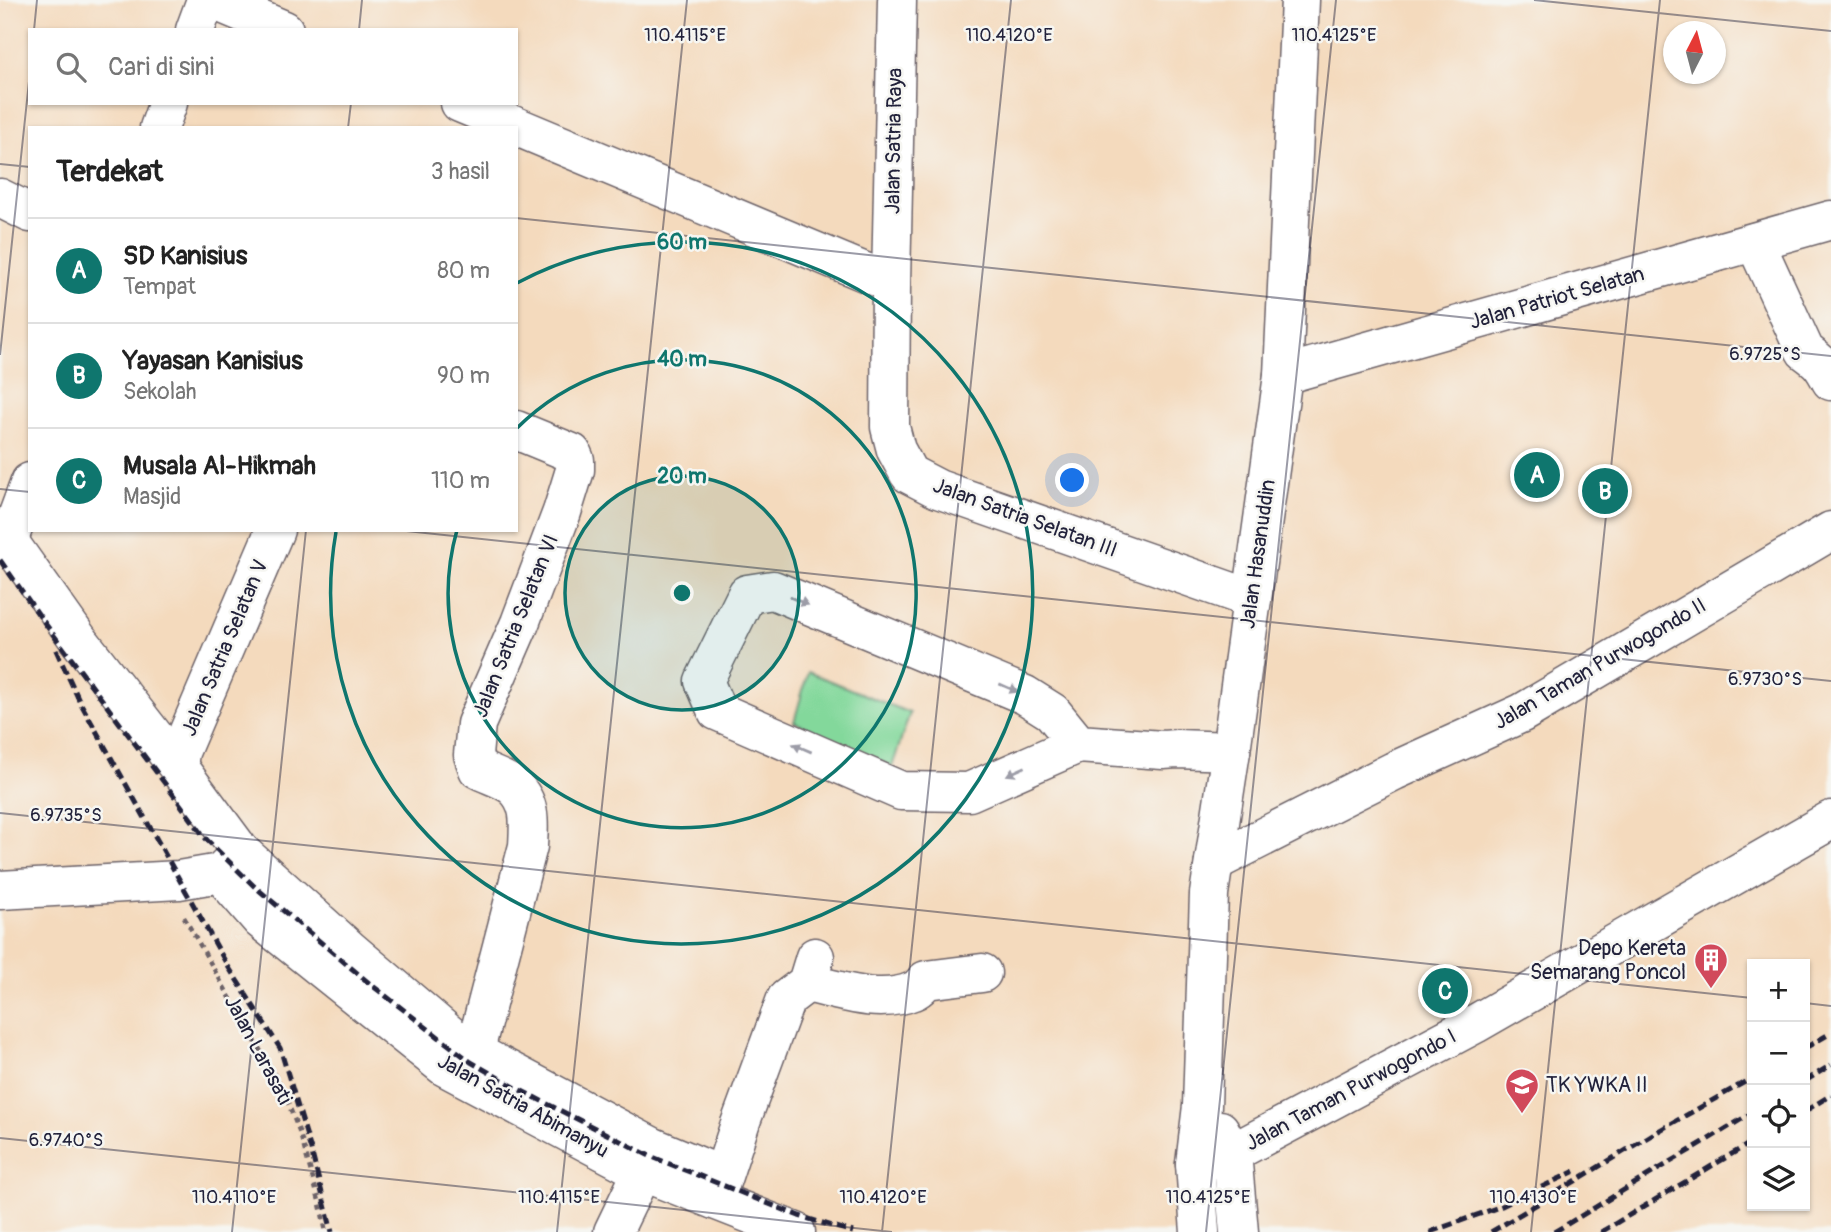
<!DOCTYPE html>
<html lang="id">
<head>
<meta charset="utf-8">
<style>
  body { margin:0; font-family:Pangolin,sans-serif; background:#f2f2f2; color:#222 }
  .controls { position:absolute; right:21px; bottom:21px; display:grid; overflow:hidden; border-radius:0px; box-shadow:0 2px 5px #0004 }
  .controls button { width:63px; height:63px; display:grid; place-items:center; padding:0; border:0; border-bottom:2px solid #e0e0e0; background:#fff; color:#222; font:35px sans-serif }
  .compass { position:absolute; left:1663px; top:21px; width:63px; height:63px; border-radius:50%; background:#fff; box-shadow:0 2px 5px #0004; rotate:6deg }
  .you { position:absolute; left:1073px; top:481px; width:24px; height:24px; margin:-18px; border:5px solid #fff; border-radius:50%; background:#1a73e8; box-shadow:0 0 0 10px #1a73e833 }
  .badge { display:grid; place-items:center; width:46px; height:46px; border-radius:50%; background:#0f766e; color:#fff; font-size:23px; font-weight:700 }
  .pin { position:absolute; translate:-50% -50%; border:4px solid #fff; box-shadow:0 2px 7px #0006 }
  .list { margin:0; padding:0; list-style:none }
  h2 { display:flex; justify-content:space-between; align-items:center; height:91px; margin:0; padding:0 28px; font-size:30px }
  h2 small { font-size:23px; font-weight:400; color:#767676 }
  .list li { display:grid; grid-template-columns:46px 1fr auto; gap:21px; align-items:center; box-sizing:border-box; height:105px; padding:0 28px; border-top:2px solid #e0e0e0 }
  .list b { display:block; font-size:26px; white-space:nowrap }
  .list p { margin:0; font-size:23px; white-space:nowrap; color:#767676 }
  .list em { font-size:23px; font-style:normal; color:#767676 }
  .icon { flex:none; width:38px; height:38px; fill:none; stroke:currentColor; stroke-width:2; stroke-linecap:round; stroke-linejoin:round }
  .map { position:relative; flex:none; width:1831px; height:1232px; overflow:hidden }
  .search { position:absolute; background:#fff; box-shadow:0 2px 5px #0004; left:28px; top:28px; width:490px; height:77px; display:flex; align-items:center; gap:18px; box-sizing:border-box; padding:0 24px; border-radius:0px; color:#767676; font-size:26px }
  .panel { position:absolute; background:#fff; box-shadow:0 2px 5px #0004; left:28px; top:126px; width:490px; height:406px; border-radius:0px }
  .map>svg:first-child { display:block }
  .green { fill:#83d89b; stroke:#527d6b; stroke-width:2 }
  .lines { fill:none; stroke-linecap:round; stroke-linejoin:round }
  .minor-casing { stroke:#6c6268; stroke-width:41 }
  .path { stroke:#6c6268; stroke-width:4.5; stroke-dasharray:5 5; stroke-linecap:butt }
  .minor { stroke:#fff; stroke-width:38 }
  .rail { stroke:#22223b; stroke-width:5; stroke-dasharray:10 5; stroke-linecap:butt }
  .oneway { fill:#9c9ca7 }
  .ticks { fill:none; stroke:#22223b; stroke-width:2; stroke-opacity:0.45 }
  .ring { fill:none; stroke:#0f766e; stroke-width:3.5 }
  .labels { text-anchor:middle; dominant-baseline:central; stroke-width:5; stroke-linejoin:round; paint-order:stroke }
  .street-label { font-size:21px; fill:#22223b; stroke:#f6f6f2 }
  .poi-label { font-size:21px; fill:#22223b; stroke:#f6f6f2; text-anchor:end }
  .ticks-label { font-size:18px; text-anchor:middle; fill:#22223b; stroke:#f6f6f2; stroke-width:5; stroke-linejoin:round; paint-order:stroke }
  .centre { fill:#0f766e; stroke:#f6f6f2; stroke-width:3.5 }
  .ring-label { font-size:21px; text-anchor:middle; font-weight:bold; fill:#0f766e; stroke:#f6f6f2; stroke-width:5; stroke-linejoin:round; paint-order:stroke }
</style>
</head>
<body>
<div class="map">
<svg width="1831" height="1232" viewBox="0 0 1831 1232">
  <rect width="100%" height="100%" fill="#f6f6f2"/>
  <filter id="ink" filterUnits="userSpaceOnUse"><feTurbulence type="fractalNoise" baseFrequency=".0143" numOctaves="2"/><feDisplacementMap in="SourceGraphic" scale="14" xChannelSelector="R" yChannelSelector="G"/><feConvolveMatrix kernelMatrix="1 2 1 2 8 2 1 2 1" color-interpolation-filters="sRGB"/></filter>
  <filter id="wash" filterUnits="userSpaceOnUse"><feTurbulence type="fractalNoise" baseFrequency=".00686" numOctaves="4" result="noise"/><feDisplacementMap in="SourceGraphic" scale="28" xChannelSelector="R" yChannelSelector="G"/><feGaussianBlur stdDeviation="1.57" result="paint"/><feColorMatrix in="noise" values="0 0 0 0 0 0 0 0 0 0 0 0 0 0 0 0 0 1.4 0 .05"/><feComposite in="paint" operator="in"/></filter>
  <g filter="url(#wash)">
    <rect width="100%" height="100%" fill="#f4dabd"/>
    <path class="green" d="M 808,672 L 910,713 L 892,767 L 794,722 Z"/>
  </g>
  <g filter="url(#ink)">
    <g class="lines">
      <g class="minor-casing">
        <g id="minor">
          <path d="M 213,0 L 284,30"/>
          <path d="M 195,30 L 206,0"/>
          <path d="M 460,103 L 891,283 L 890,427 L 896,450 L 909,474 L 938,489 L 1252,599"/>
          <path d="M 159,128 L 168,103"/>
          <path d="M 0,198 L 30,213"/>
          <path d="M 1755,242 L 1805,351 C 1820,362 1822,364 1831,381"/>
          <path d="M 891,283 L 897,0"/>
          <path d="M 1283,375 L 1831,220"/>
          <path d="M 0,529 L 78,639 L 178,767 L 241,852 L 349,949 L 457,1041 L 474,1052 L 653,1147 L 722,1176"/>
          <path d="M 9,539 L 30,482"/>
          <path d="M 1078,744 L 1052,712 L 1025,695 L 773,590 L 747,594 L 704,681 L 717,711 L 901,791 L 969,792 L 1078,744 L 1163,750 L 1177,749 L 1231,751"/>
          <path d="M 178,767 L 180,752 L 275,530"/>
          <path d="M 1214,862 L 1394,771 L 1522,713 L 1831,531"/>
          <path d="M 220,873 L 261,920 L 445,1067 L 643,1172 L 796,1232"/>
          <path d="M 0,890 L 179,880 L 220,873 L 238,855"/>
          <path d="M 807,983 C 841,991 880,1005 913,991 C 919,989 922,984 926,980 L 982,973"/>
          <path d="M 468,1077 L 528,846 C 529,825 532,803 514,787 C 505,779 489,775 478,769 L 473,755 L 476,724 L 520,623 L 562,512 L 575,470 L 575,460 L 572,453 L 516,430"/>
          <path d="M 1220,1130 L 1232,1153 L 1239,1232"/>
          <path d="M 1195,1164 L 1232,1153 L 1475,1024 L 1831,820"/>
          <path d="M 715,1200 L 740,1124 L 786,999 L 807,983 L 815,957"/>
          <path d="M 613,1232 L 653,1149"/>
          <path d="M 1200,1232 L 1195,1164 L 1202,1106 L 1209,894 L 1231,751 L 1283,375 L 1300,0"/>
        </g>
      </g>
      <path class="path" d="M 184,917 L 283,1090 L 300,1134 L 320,1204 L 326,1232"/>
      <use href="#minor" class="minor"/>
      <g class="rail">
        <path d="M 0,560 L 41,618 L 207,840 L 254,886 L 369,983 L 471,1062 L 518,1089 L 650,1156 L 799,1216 L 853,1232"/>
        <path d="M 56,650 L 80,702 L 226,963 L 280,1048 L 311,1150 L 332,1232"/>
        <path d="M 1805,1048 L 1831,1033"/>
        <path d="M 1805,1081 L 1831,1065"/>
        <path d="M 1805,1111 L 1831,1095"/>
        <path d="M 1430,1232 L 1502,1206 L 1575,1171"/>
        <path d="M 1491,1232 L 1653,1134 L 1752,1078"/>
        <path d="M 1554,1232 L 1752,1113"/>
        <path d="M 1601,1232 L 1752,1142"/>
      </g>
    </g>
    <defs><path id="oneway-solid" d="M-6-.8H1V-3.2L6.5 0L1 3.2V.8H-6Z" transform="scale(1.75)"/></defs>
    <g class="oneway">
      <use href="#oneway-solid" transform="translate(799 601) rotate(23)"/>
      <use href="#oneway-solid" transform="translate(1009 688) rotate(23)"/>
      <use href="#oneway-solid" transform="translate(802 748) rotate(-157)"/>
      <use href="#oneway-solid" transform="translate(1016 771) rotate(156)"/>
    </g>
  </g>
  <path class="ticks" d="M 1534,0 L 1831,31M 34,30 L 37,0M 359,30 L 362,0M 348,128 L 351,103M 0,164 L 30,167M 516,218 L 1831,356M 0,355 L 30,72M 0,489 L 30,492M 397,530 L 1831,681M 0,813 L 1752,998M 1805,1003 L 1831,1006M 0,1138 L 892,1232M 232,1232 L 306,530M 557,1232 L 687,0M 882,1232 L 1011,0M 1206,1232 L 1336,0M 1531,1232 L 1660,0"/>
  <circle cx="682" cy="593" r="117" fill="#0f766e" fill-opacity=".12"/>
  <g class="ring">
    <circle cx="682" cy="593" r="117"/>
    <path d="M517 428A234 234 0 1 1 457 530"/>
    <path d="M517 283A351 351 0 1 1 336 532"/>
  </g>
  <defs>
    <g id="building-pin" transform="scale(1.75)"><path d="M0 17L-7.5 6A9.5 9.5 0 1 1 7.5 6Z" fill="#d1495b" stroke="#f6f6f2"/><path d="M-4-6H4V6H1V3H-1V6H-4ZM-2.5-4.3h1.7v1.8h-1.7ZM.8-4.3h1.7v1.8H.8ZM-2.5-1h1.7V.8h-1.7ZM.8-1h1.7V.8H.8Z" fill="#fff"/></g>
    <g id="school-pin" transform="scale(1.75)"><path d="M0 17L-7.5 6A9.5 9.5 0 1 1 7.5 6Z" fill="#d1495b" stroke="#f6f6f2"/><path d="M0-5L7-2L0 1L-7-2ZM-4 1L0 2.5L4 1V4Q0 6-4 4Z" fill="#fff"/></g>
  </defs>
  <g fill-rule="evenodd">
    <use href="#building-pin" x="1711" y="960"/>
    <use href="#school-pin" x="1522" y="1085"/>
  </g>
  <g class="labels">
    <g class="street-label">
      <text transform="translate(894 141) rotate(-89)">Jalan Satria Raya</text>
      <text transform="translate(1557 298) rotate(-16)">Jalan Patriot Selatan</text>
      <text transform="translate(1025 518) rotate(20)">Jalan Satria Selatan III</text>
      <text transform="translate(1258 554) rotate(-82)">Jalan Hasanuddin</text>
      <text transform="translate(516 626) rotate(-68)">Jalan Satria Selatan VI</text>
      <text transform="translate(225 648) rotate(-67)">Jalan Satria Selatan V</text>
      <text transform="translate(1600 664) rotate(-30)">Jalan Taman Purwogondo II</text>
      <text transform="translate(258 1050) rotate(62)">Jalan Larasati</text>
      <text transform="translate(1351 1090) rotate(-28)">Jalan Taman Purwogondo I</text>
      <text transform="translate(523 1106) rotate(29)">Jalan Satria Abimanyu</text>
    </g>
    <g class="poi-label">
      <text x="1686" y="948">Depo Kereta<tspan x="1686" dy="24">Semarang Poncol</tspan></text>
      <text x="1546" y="1085" text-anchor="start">TK YWKA II</text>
    </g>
  </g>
  <g class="ticks-label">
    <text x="685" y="41">110.4115°E</text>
    <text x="1009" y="41">110.4120°E</text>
    <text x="1334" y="41">110.4125°E</text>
    <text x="1765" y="360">6.9725°S</text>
    <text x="1765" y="685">6.9730°S</text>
    <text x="66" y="821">6.9735°S</text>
    <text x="66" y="1146">6.9740°S</text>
    <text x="234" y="1203">110.4110°E</text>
    <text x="559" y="1203">110.4115°E</text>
    <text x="883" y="1203">110.4120°E</text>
    <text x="1208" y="1203">110.4125°E</text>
    <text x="1533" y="1203">110.4130°E</text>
  </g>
  <circle cx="682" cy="593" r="10" class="centre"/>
  <g class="ring-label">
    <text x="682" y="249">60 m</text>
    <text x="682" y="366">40 m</text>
    <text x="682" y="483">20 m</text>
  </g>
</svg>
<div class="controls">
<button>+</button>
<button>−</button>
<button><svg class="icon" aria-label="locate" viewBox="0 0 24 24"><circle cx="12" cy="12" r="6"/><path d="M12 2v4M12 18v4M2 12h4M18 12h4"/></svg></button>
<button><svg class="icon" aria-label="layers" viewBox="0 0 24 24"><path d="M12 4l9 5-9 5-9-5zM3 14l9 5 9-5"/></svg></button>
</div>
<svg class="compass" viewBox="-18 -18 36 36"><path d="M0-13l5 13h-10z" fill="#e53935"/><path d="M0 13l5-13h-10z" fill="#767676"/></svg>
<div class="you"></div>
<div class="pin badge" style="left:1537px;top:475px">A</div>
<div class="pin badge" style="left:1605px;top:491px">B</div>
<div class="pin badge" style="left:1445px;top:991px">C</div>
<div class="search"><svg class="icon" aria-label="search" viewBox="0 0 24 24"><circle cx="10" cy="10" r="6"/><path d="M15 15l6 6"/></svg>Cari di sini</div>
<section class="panel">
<h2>Terdekat<small>3 hasil</small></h2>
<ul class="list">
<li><span class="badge">A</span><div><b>SD Kanisius</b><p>Tempat</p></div><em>80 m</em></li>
<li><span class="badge">B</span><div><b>Yayasan Kanisius</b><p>Sekolah</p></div><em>90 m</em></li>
<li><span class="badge">C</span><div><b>Musala Al-Hikmah</b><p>Masjid</p></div><em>110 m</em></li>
</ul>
</section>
</div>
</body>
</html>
